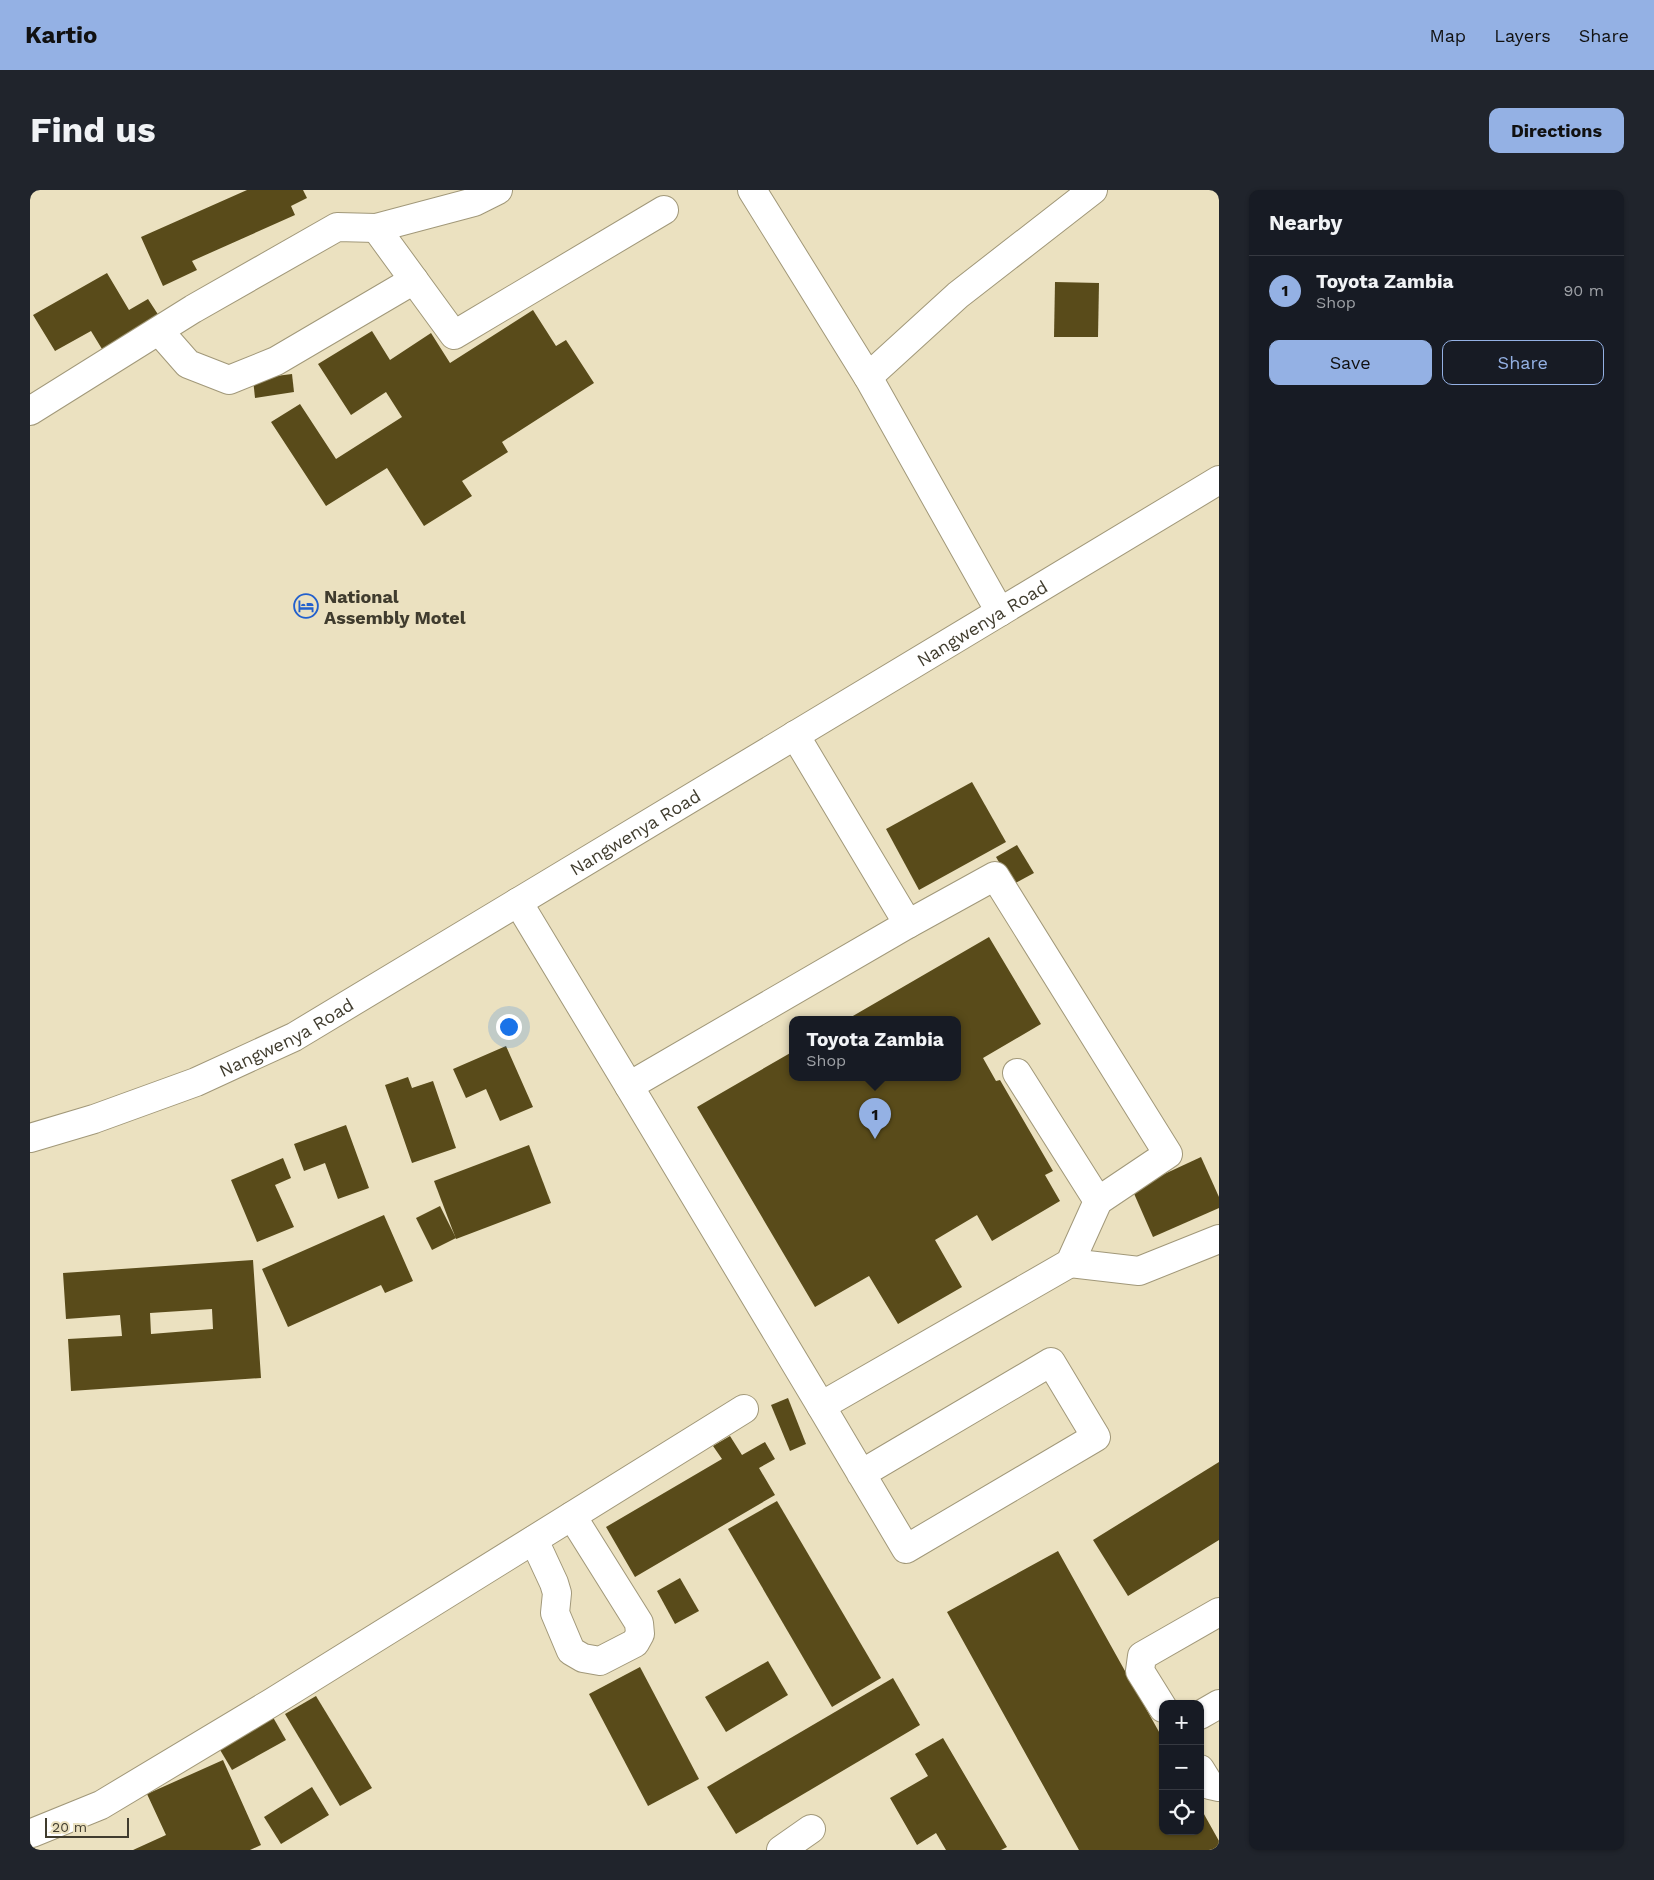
<!DOCTYPE html>
<html lang="en">
<head>
<meta charset="utf-8">
<style>
  body { margin:0; font-family:"Work Sans",sans-serif; background:#20242c; color:#f1f3f6 }
  .controls { position:absolute; right:15px; bottom:15px; display:grid; overflow:hidden; border-radius:10px; box-shadow:0 1px 4px #0004 }
  .controls button { width:45px; height:45px; display:grid; place-items:center; padding:0; border:0; border-bottom:1px solid #363941; background:#171b24; color:#f1f3f6; font:25px sans-serif }
  .scale { position:absolute; left:15px; bottom:12px; width:84px; box-sizing:border-box; padding-left:5px; border:2px solid #403c2e; border-top:0; font-size:14px; line-height:18px; white-space:nowrap; color:#403c2e; -webkit-text-stroke:4px #ebe1c0; paint-order:stroke }
  .you { position:absolute; left:478px; top:836px; width:18px; height:18px; margin:-12px; border:4px solid #fff; border-radius:50%; background:#1a73e8; box-shadow:0 0 0 8px #1a73e833 }
  .badge { display:grid; place-items:center; width:32px; height:32px; border-radius:50%; background:#94b1e4; color:#111; font-size:16px; font-weight:700 }
  .pin { position:absolute; translate:-50% -41px; filter:drop-shadow(0 1px 2px #0008) }
  .pin::after { content:''; position:absolute; top:26px; width:18px; height:15px; background:inherit; clip-path:polygon(0 0,100% 0,50% 100%) }
  .popup { position:absolute; left:759px; top:826px; width:172px; height:65px; box-sizing:border-box; display:grid; place-content:center; border-radius:10px; background:#171b24; filter:drop-shadow(0 1px 4px #0005); font-size:16px; white-space:nowrap; color:#9ea1a6 }
  .popup b { font-size:19px; color:#f1f3f6 }
  .popup::after { content:''; position:absolute; left:50%; top:100%; margin-left:-10px; border:10px solid transparent; border-top-color:#171b24 }
  .list { margin:0; padding:0; list-style:none }
  h2 { display:flex; justify-content:space-between; align-items:center; height:65px; margin:0; padding:0 20px; font-size:21px }
  h2 small { font-size:16px; font-weight:400; color:#9ea1a6 }
  .list li { display:grid; grid-template-columns:32px 1fr auto; gap:15px; align-items:center; box-sizing:border-box; height:70px; padding:0 20px; border-top:1px solid #363941 }
  .list b { display:block; font-size:19px; white-space:nowrap }
  .list p { margin:0; font-size:16px; white-space:nowrap; color:#9ea1a6 }
  .list em { font-size:16px; font-style:normal; color:#9ea1a6 }
  .actions { display:flex; gap:10px; padding:15px 20px }
  .actions a { flex:1; padding:11px 0; border:1px solid #94b1e4; border-radius:10px; text-align:center; font-size:18px; color:#94b1e4 }
  .actions .main { background:#94b1e4; color:#111 }
  .icon { flex:none; width:28px; height:28px; fill:none; stroke:currentColor; stroke-width:2; stroke-linecap:round; stroke-linejoin:round }
  .map { position:relative; flex:none; width:1189px; height:1660px; overflow:hidden; border-radius:10px }
  header { display:flex; align-items:center; gap:30px; box-sizing:border-box; height:70px; padding:0 25px; background:#94b1e4; color:#111 }
  header strong { font-size:24px }
  nav { display:flex; gap:28px; margin-inline-start:auto; font-size:18px }
  .intro { display:flex; align-items:center; justify-content:space-between; box-sizing:border-box; height:120px; padding:0 30px }
  h1 { margin:0; font-size:35px }
  .button { padding:12px 22px; border-radius:10px; background:#94b1e4; color:#111; font-size:18px; font-weight:700 }
  main { display:flex; gap:30px; padding:0 30px }
  aside { flex:1; background:#171b24; border-radius:10px; box-shadow:0 1px 4px #0004 }
  .map>svg:first-child { display:block }
  .building { fill:#594b1a; fill-rule:evenodd }
  .lines { fill:none; stroke-linecap:round; stroke-linejoin:round }
  .minor-casing { stroke:#a19879; stroke-width:30 }
  .major-casing { stroke:#a19879; stroke-width:30 }
  .minor { stroke:#fff; stroke-width:28 }
  .major { stroke:#fff; stroke-width:28 }
  .labels { text-anchor:middle; dominant-baseline:central; stroke-width:5; stroke-linejoin:round; paint-order:stroke }
  .poi-label { font-size:18px; font-weight:bold; fill:#403c2e; stroke:#ebe1c0; text-anchor:start }
  .street-label { font-size:18px; fill:#403c2e; stroke:#ebe1c0 }
</style>
</head>
<body>
<header>
<strong>Kartio</strong>
<nav><a>Map</a><a>Layers</a><a>Share</a></nav>
</header>
<div class="intro"><h1>Find us</h1><a class="button">Directions</a></div>
<main>
<div class="map">
<svg width="1189" height="1660" viewBox="0 0 1189 1660">
  <rect width="100%" height="100%" fill="#ebe1c0"/>
  <g class="building">
    <path d="M 217,0 L 273,0 L 277,8 L 261,16 L 265,25 L 162,71 L 167,80 L 133,96 L 111,47 Z"/>
    <path d="M 77,83 L 99,120 L 118,109 L 129,126 L 72,159 L 61,141 L 25,161 L 3,125 Z"/>
    <path d="M 1025,92 L 1069,93 L 1068,147 L 1024,147 Z"/>
    <path d="M 503,120 L 526,156 L 536,150 L 564,193 L 472,252 L 478,262 L 432,291 L 442,306 L 394,336 L 357,278 L 296,316 L 241,232 L 270,214 L 306,269 L 372,227 L 356,202 L 321,225 L 288,174 L 342,141 L 360,170 L 401,143 L 420,173 Z"/>
    <path d="M 262,184 L 264,202 L 225,208 L 223,189 Z"/>
    <path d="M 942,592 L 976,652 L 889,700 L 856,639 Z"/>
    <path d="M 987,655 L 1004,683 L 982,695 L 966,667 Z"/>
    <path d="M 959,747 L 1011,834 L 953,868 L 966,891 L 970,890 L 1023,981 L 1015,985 L 1030,1011 L 962,1051 L 947,1025 L 905,1050 L 932,1097 L 868,1134 L 839,1086 L 785,1117 L 667,917 L 762,862 L 762,888 L 928,888 L 928,830 L 816,830 Z"/>
    <path d="M 476,856 L 503,917 L 470,931 L 456,899 L 436,908 L 423,879 Z"/>
    <path d="M 378,887 L 382,898 L 403,891 L 426,958 L 382,973 L 355,895 Z"/>
    <path d="M 316,935 L 339,998 L 308,1009 L 295,973 L 274,981 L 264,954 Z"/>
    <path d="M 499,955 L 521,1013 L 426,1049 L 404,991 Z"/>
    <path d="M 1171,967 L 1189,1007 L 1189,1018 L 1123,1047 L 1102,999 Z"/>
    <path d="M 253,968 L 261,988 L 245,995 L 264,1037 L 227,1052 L 201,990 Z"/>
    <path d="M 410,1016 L 426,1048 L 402,1060 L 386,1028 Z"/>
    <path d="M 354,1025 L 383,1091 L 355,1103 L 351,1095 L 258,1137 L 232,1079 Z"/>
    <path d="M 223,1070 L 231,1188 L 41,1201 L 38,1149 L 92,1146 L 90,1125 L 36,1129 L 33,1083 ZM 182,1119 L 183,1139 L 121,1144 L 120,1123 Z"/>
    <path d="M 758,1208 L 776,1254 L 760,1261 L 741,1215 Z"/>
    <path d="M 700,1246 L 712,1265 L 735,1252 L 745,1269 L 729,1278 L 745,1305 L 605,1387 L 576,1337 L 692,1269 L 683,1256 Z"/>
    <path d="M 1189,1272 L 1189,1350 L 1098,1406 L 1063,1350 Z"/>
    <path d="M 747,1311 L 851,1488 L 802,1517 L 698,1339 Z"/>
    <path d="M 1028,1361 L 1133,1549 L 1133,1641 L 1170,1641 L 1170,1617 L 1189,1651 L 1189,1660 L 1049,1660 L 917,1422 Z"/>
    <path d="M 650,1388 L 669,1421 L 645,1434 L 627,1401 Z"/>
    <path d="M 738,1471 L 758,1505 L 696,1542 L 675,1507 Z"/>
    <path d="M 610,1477 L 669,1589 L 618,1616 L 559,1504 Z"/>
    <path d="M 863,1488 L 890,1535 L 706,1644 L 677,1597 Z"/>
    <path d="M 286,1506 L 342,1598 L 310,1616 L 255,1524 Z"/>
    <path d="M 240,1522 L 256,1550 L 202,1580 L 186,1553 Z"/>
    <path d="M 913,1548 L 977,1657 L 971,1660 L 916,1660 L 906,1643 L 887,1655 L 860,1608 L 898,1586 L 885,1564 Z"/>
    <path d="M 193,1570 L 231,1655 L 220,1660 L 103,1660 L 136,1645 L 117,1604 Z"/>
    <path d="M 282,1597 L 299,1625 L 251,1654 L 234,1627 Z"/>
  </g>
  <g class="lines">
    <g class="minor-casing">
      <g id="minor">
        <path d="M 722,0 L 838,187 L 970,422"/>
        <path d="M 346,38 L 424,145 L 634,20"/>
        <path d="M 129,141 L 158,174 L 199,190 L 246,171 L 384,90"/>
        <path d="M 838,187 L 928,105 L 1063,0"/>
        <path d="M 0,221 L 163,119 L 307,37 L 346,38 L 444,12 L 468,0"/>
        <path d="M 488,712 L 599,896 L 878,734 L 765,545"/>
        <path d="M 987,883 L 1068,1011"/>
        <path d="M 599,896 L 791,1216 L 1040,1073 L 1068,1011 L 1138,964 L 965,686 L 878,734"/>
        <path d="M 1040,1073 L 1109,1081 L 1189,1049"/>
        <path d="M 791,1216 L 876,1359 L 1066,1247 L 1021,1172 L 831,1284"/>
        <path d="M 504,1350 L 524,1393 L 527,1403 L 525,1423 L 541,1461 L 553,1468 L 570,1471 L 605,1453 L 610,1444 L 609,1433 L 542,1326"/>
        <path d="M 1133,1518 L 1110,1481 L 1112,1466 L 1189,1422"/>
        <path d="M 1170,1525 L 1189,1514"/>
        <path d="M 1170,1579 L 1180,1595 L 1189,1597"/>
        <path d="M 2,1643 L 71,1615 L 241,1513 L 714,1219"/>
        <path d="M 751,1660 L 781,1639"/>
      </g>
    </g>
    <g class="major-casing">
      <g id="major">
        <path id="s1" d="M 0,948 L 64,929 L 166,892 L 264,847 L 1189,290"/>
      </g>
    </g>
    <use href="#minor" class="minor"/>
    <use href="#major" class="major"/>
  </g>
  <defs>
    <g id="hotel-ring" transform="scale(1.25)"><circle r="9.5" fill="#ebe1c0" stroke="#2260cd" stroke-width="1.5"/><path d="M-6-4.5h1.5V1H6V5H4.5V3h-9V5H-6ZM-4 0a1.8 1.8 0 1 1 3.6 0ZM.5 0V-2.5h3Q6-2.5 6 0Z" fill="#2260cd"/></g>
  </defs>
  <g fill-rule="evenodd">
    <use href="#hotel-ring" x="276" y="416"/>
  </g>
  <g class="labels">
    <g class="poi-label">
      <text x="294" y="406">National<tspan x="294" dy="21">Assembly Motel</tspan></text>
    </g>
    <g class="street-label">
      <text stroke="none"><textPath href="#s1" startOffset="1086">Nangwenya Road</textPath></text>
      <text stroke="none"><textPath href="#s1" startOffset="681">Nangwenya Road</textPath></text>
      <text stroke="none"><textPath href="#s1" startOffset="276">Nangwenya Road</textPath></text>
    </g>
  </g>
</svg>
<div class="controls">
<button>+</button>
<button>−</button>
<button><svg class="icon" aria-label="locate" viewBox="0 0 24 24"><circle cx="12" cy="12" r="6"/><path d="M12 2v4M12 18v4M2 12h4M18 12h4"/></svg></button>
</div>
<div class="scale">20 m</div>
<div class="you"></div>
<div class="pin badge" style="left:845px;top:949px">1</div>
<div class="popup"><b>Toyota Zambia</b>Shop</div>
</div>
<aside>
<h2>Nearby<small></small></h2>
<ul class="list">
<li><span class="badge">1</span><div><b>Toyota Zambia</b><p>Shop</p></div><em>90 m</em></li>
</ul>
<div class="actions"><a class="main">Save</a><a>Share</a></div>
</aside>
</main>
</body>
</html>
